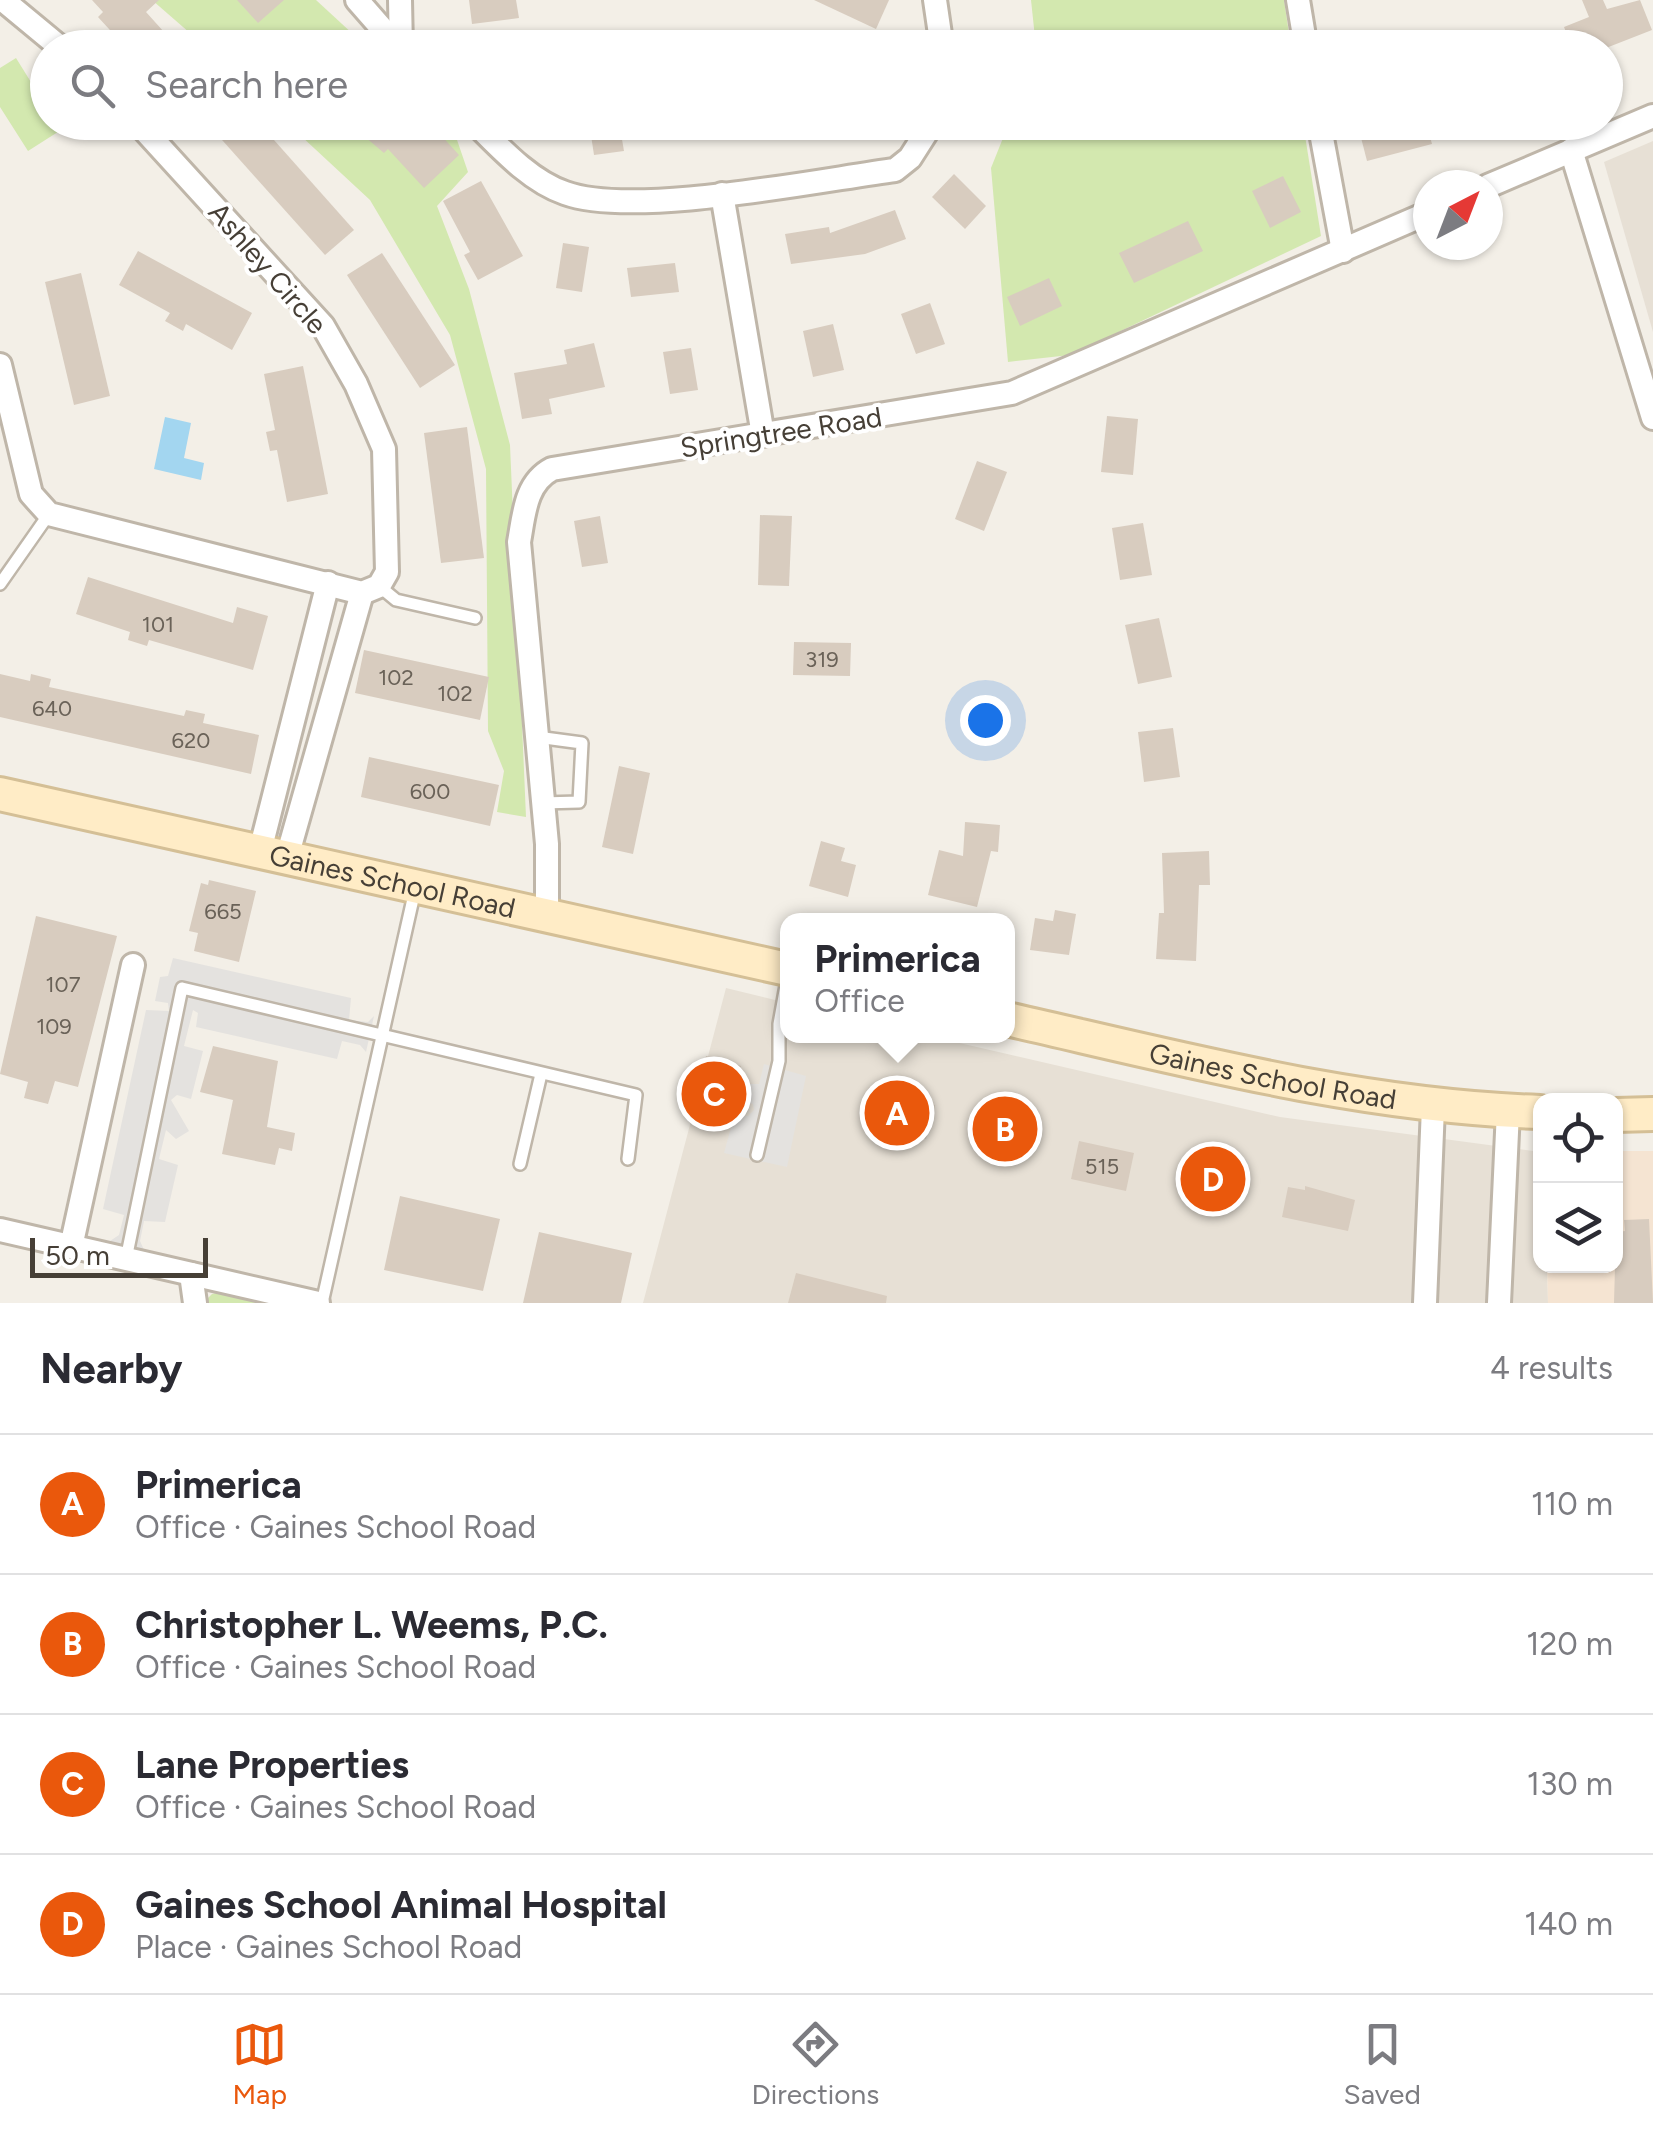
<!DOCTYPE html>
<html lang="en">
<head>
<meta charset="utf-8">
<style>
  body { margin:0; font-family:Figtree,sans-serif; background:#f2f2f3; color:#2b2b33 }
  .controls { position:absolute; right:30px; bottom:30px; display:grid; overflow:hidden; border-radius:20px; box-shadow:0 2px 8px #0004 }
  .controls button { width:90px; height:90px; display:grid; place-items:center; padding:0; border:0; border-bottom:2px solid #e1e1e2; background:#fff; color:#2b2b33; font:50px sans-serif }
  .compass { position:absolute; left:1413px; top:170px; width:90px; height:90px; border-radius:50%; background:#fff; box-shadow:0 2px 8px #0004; rotate:42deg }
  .scale { position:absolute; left:30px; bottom:25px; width:178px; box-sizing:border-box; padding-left:10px; border:5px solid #463f36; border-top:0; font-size:28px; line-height:35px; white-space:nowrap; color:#463f36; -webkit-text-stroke:8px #fff; paint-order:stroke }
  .you { position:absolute; left:985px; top:720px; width:35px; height:35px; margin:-25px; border:8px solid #fff; border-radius:50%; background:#1a73e8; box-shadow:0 0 0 15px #1a73e833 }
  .badge { display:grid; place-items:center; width:65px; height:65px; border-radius:50%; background:#ea580c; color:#fff; font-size:32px; font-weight:700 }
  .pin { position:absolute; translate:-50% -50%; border:5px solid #fff; box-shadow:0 2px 10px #0006 }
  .popup { position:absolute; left:780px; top:913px; width:235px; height:130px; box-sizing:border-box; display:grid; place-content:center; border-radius:20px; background:#fff; filter:drop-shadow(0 2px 8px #0005); font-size:32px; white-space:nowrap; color:#7c7c81 }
  .popup b { font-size:38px; color:#2b2b33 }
  .popup::after { content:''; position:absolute; left:50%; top:100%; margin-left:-20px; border:20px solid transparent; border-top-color:#fff }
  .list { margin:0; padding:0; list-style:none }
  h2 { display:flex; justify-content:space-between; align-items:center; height:130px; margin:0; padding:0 40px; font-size:42px }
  h2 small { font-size:32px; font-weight:400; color:#7c7c81 }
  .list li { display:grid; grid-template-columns:65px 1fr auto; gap:30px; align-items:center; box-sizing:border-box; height:140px; padding:0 40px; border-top:2px solid #e1e1e2 }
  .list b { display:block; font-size:38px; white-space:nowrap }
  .list p { margin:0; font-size:32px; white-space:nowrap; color:#7c7c81 }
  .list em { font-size:32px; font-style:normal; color:#7c7c81 }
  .icon { flex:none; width:55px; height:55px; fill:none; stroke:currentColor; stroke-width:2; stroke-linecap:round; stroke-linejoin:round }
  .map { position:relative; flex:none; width:1653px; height:1303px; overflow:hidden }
  .search { position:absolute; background:#fff; box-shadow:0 2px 8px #0004; left:30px; right:30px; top:30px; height:110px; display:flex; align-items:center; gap:25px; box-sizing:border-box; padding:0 35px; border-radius:55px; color:#7c7c81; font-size:38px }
  .sheet { height:690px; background:#fff }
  nav { display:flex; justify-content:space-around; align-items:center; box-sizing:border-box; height:140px; border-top:2px solid #e1e1e2; background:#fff; font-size:28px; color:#7c7c81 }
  nav a { display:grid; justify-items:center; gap:5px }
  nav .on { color:#ea580c }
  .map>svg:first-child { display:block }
  .residential { fill:#e7e0d5 }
  .commercial { fill:#f5e4d2 }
  .green { fill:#d3e8af }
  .parking { fill:#e4e2df }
  .water { fill:#a3d6f0 }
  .building { fill:#d8ccbf }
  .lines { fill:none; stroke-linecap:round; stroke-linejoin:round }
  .service-casing { stroke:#bfb6a9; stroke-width:16 }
  .minor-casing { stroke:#bfb6a9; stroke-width:28 }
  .secondary-casing { stroke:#d4bf96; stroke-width:38 }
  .service { stroke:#fff; stroke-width:11 }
  .minor { stroke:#fff; stroke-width:22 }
  .secondary { stroke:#ffecc6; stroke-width:32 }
  .labels { text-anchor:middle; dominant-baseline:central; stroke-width:8; stroke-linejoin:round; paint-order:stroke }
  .number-label { font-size:22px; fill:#6a6258 }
  .street-label { font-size:28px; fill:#463f36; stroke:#fff }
</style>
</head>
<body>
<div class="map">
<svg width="1653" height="1303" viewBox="0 0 1653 1303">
  <rect width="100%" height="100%" fill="#f3efe7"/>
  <g class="residential">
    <path d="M 1653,141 L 1653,332 L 1604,162 Z"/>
    <path d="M 726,988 L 787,1003 L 787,1036 L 929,1036 L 1280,1117 L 1540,1152 L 1540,1266 L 1547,1266 L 1548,1303 L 643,1303 Z"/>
  </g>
  <path class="commercial" d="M 1616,1151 L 1653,1151 L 1653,1303 L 1548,1303 L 1547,1266 L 1616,1266 Z"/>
  <g class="green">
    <path d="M 152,0 L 316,0 L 367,47 L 206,47 Z"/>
    <path d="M 1031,0 L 1284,0 L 1291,47 L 1036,47 Z"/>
    <path d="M 16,58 L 47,108 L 48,122 L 57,123 L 61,130 L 28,151 L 0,107 L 0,68 Z"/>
    <path d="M 287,123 L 443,123 L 455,134 L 468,172 L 437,206 L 469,289 L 510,445 L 526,817 L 497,812 L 504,771 L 488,731 L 486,469 L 450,335 L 370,200 Z"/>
    <path d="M 1009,123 L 1303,123 L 1321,236 L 1070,355 L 1008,362 L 991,168 Z"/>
    <path d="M 222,1292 L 269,1303 L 203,1303 L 212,1294 Z"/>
  </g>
  <g class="parking">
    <path d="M 173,958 L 351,998 L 349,1020 L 368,1022 L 374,1016 L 366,1052 L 360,1045 L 342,1041 L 337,1059 L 196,1027 L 198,1013 L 193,1010 L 184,1046 L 203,1051 L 191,1099 L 177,1095 L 171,1100 L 189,1131 L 176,1139 L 166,1130 L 159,1159 L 178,1165 L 165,1222 L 144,1221 L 140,1241 L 145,1252 L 107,1243 L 119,1235 L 124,1215 L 103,1209 L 146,1010 L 169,1011 L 168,1003 L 155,1001 L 160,977 L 168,976 Z"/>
    <path d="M 764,1064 L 806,1076 L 787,1167 L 724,1153 L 735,1113 L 748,1116 L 754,1110 L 753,1104 L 736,1100 L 741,1084 L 759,1084 Z"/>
  </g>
  <path class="water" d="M 165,417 L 191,423 L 184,458 L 204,463 L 201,480 L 154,469 Z"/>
  <g class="building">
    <path d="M 92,0 L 159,0 L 146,12 L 164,32 L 146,48 L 133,48 L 124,38 L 120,41 L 98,17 L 103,12 Z"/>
    <path d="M 237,0 L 284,0 L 258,23 Z"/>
    <path d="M 469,0 L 516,0 L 519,18 L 472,24 Z"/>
    <path d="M 814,0 L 889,0 L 876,29 Z"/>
    <path d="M 1582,0 L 1603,0 L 1607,9 L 1640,0 L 1652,30 L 1606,48 L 1572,48 L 1564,27 L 1589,17 Z"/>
    <path d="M 206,122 L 258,122 L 354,230 L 325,255 Z"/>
    <path d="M 375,122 L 429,122 L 459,155 L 424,188 L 388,149 L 384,153 L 364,136 Z"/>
    <path d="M 589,122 L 619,122 L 624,151 L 594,155 Z"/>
    <path d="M 1357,122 L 1426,122 L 1432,144 L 1367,161 Z"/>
    <path d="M 954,174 L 986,206 L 965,229 L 932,197 Z"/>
    <path d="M 1283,176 L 1301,212 L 1270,228 L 1252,191 Z"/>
    <path d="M 481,181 L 523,256 L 478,280 L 464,255 L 470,252 L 443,201 Z"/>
    <path d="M 895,210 L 906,239 L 865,254 L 791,264 L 785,234 L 829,227 L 830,233 Z"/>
    <path d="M 1188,221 L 1203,251 L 1134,283 L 1119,253 Z"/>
    <path d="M 563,243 L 589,247 L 582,292 L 556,288 Z"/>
    <path d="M 138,251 L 252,313 L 232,350 L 186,324 L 183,331 L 165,321 L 170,313 L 119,285 Z"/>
    <path d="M 382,253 L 455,365 L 420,388 L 347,275 Z"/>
    <path d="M 675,263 L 679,292 L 631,297 L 627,268 Z"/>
    <path d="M 81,273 L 110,396 L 74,405 L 45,282 Z"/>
    <path d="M 1049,278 L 1062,306 L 1020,326 L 1007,297 Z"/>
    <path d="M 930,303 L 945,344 L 916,354 L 901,314 Z"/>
    <path d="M 833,324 L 844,370 L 813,377 L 803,331 Z"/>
    <path d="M 594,343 L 605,387 L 549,399 L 552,414 L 522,419 L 514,373 L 567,364 L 564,350 Z"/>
    <path d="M 691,348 L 698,390 L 670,394 L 663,352 Z"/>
    <path d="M 303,366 L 328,494 L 287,502 L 277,450 L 270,451 L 266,432 L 275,430 L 264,374 Z"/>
    <path d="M 1107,416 L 1138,419 L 1133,475 L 1101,472 Z"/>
    <path d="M 467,427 L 484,558 L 441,563 L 424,433 Z"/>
    <path d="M 977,461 L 1007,472 L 984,531 L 955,519 Z"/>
    <path d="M 760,515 L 792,516 L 789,586 L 758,585 Z"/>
    <path d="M 600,516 L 608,563 L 582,567 L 574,521 Z"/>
    <path d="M 1143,523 L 1152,575 L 1120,580 L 1112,528 Z"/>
    <path d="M 88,577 L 233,623 L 237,607 L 268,616 L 253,670 L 149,640 L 147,646 L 128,640 L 130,632 L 76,614 Z"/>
    <path d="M 1159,618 L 1172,677 L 1138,684 L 1125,625 Z"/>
    <path d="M 794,642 L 851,643 L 850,676 L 793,675 Z"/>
    <path d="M 364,650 L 489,677 L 480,720 L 355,693 Z"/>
    <path d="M 0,674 L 30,681 L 31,674 L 51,679 L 49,687 L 184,716 L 186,710 L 205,714 L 203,723 L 259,735 L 251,774 L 0,717 Z"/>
    <path d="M 1173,728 L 1180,777 L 1144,782 L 1138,732 Z"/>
    <path d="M 369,757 L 499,785 L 490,826 L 361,797 Z"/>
    <path d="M 619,766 L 650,773 L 633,854 L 602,847 Z"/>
    <path d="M 965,822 L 1000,825 L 998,852 L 991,851 L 977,907 L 928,895 L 939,850 L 963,856 Z"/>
    <path d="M 821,841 L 845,848 L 841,861 L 856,865 L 848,897 L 809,886 Z"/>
    <path d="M 1209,851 L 1210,885 L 1199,885 L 1196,961 L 1156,959 L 1159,913 L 1164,913 L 1162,853 Z"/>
    <path d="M 209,880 L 256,891 L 239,962 L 194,951 L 198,933 L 189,931 L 201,883 L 208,885 Z"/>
    <path d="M 1055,910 L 1076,914 L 1069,955 L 1030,950 L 1035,918 L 1053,921 Z"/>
    <path d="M 36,916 L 117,936 L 78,1087 L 55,1081 L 48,1104 L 24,1098 L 28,1082 L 0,1074 Z"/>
    <path d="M 213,1046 L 278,1061 L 267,1127 L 295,1133 L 292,1151 L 279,1148 L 275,1165 L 222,1154 L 233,1100 L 200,1092 Z"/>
    <path d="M 706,1056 L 741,1066 L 728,1115 L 693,1106 Z"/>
    <path d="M 869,1087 L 935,1105 L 926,1139 L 860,1121 Z"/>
    <path d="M 978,1105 L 1040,1120 L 1032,1153 L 970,1139 Z"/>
    <path d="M 1079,1141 L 1134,1153 L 1126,1191 L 1071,1179 Z"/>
    <path d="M 1185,1155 L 1248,1170 L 1241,1203 L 1178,1188 Z"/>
    <path d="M 1305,1186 L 1355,1200 L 1348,1231 L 1282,1217 L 1288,1187 L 1305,1190 Z"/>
    <path d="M 400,1196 L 500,1219 L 483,1291 L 384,1270 Z"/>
    <path d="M 1649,1219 L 1653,1303 L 1614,1303 L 1616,1232 L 1625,1231 L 1624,1220 Z"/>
    <path d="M 539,1232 L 632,1253 L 621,1303 L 523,1303 Z"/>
    <path d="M 796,1273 L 887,1296 L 886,1303 L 788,1303 Z"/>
  </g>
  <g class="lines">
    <g class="service-casing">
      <g id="service">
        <path d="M 0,584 L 49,514"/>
        <path d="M 379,586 L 396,600 L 475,618"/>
        <path d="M 537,737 L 582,743 L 579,802 L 542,803"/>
        <path d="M 757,1155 L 779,1061 L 779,1024 L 787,980"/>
        <path d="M 520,1164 L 541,1074"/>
        <path d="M 126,1259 L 182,988 L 636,1095 L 628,1159"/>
        <path d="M 322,1303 L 415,890"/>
      </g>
    </g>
    <g class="minor-casing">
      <g id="minor">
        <path d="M 3,0 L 61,48"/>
        <path d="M 357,0 L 399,48"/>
        <path d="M 400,0 L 401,48"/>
        <path d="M 935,0 L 942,48"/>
        <path d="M 1298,0 L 1306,48"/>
        <path d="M 474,122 C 500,148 530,181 565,193 C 633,218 819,180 895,170 L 910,158 L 933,122"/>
        <path d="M 1319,122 L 1343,251"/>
        <path d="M 1571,150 L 1653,418"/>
        <path d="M 1488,186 L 1653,116"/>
        <path d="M 722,194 L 763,435"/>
        <path d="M 0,365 L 31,494 L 49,514 L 362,593 L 379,586 L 387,572 L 384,449 L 356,384 L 323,326 L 137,122"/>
        <path d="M 260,851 L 328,583"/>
        <path d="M 287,857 L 362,593"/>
        <path d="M 547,913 L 547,844 L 519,542 C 524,515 525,483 552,469 L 1012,393 L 1428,213"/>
        <path d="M 0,1230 L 318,1303"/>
        <path d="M 71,1247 L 133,965"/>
        <path d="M 191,1274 L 195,1303"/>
        <path d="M 1425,1303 L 1433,1107"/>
        <path d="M 1499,1303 L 1508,1111"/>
      </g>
    </g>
    <g class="secondary-casing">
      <g id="secondary">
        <path id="s1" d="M 0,794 L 787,969"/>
        <path id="s2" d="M 1007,1019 C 1183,1059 1359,1106 1540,1112"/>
        <path d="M 1616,1115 L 1653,1114"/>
      </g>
    </g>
    <use href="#service" class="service"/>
    <use href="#minor" class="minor"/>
    <use href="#secondary" class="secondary"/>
  </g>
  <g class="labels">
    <g class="number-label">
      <text x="158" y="624">101</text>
      <text x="822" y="659">319</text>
      <text x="396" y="677">102</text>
      <text x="455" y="693">102</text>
      <text x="52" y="708">640</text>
      <text x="191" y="740">620</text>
      <text x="430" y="791">600</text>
      <text x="223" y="911">665</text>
      <text x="63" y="984">107</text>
      <text x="54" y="1026">109</text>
      <text x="1102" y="1166">515</text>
    </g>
    <g class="street-label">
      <text transform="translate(268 268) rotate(49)">Ashley Circle</text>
      <text transform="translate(781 432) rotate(-9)">Springtree Road</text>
      <text stroke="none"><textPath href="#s1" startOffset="402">Gaines School Road</textPath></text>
      <text stroke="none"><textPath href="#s2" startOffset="272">Gaines School Road</textPath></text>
    </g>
  </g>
</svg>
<div class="controls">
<button><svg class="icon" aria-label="locate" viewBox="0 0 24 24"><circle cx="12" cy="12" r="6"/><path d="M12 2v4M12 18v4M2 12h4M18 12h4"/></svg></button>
<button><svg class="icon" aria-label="layers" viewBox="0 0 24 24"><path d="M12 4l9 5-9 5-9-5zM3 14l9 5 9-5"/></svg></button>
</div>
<svg class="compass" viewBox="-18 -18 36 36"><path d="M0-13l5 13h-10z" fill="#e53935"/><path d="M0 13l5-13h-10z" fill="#7c7c81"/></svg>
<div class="scale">50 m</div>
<div class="you"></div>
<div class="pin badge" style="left:897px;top:1113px">A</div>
<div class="popup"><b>Primerica</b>Office</div>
<div class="pin badge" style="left:1005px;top:1129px">B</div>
<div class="pin badge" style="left:714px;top:1094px">C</div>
<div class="pin badge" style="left:1213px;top:1179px">D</div>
<div class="search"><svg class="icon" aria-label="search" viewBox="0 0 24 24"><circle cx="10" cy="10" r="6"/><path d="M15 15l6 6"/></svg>Search here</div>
</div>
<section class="sheet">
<h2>Nearby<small>4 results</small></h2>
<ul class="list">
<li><span class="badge">A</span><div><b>Primerica</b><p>Office · Gaines School Road</p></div><em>110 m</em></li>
<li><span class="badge">B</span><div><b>Christopher L. Weems, P.C.</b><p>Office · Gaines School Road</p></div><em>120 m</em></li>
<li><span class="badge">C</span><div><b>Lane Properties</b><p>Office · Gaines School Road</p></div><em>130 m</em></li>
<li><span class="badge">D</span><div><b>Gaines School Animal Hospital</b><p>Place · Gaines School Road</p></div><em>140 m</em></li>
</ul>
</section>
<nav>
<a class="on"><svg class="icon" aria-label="map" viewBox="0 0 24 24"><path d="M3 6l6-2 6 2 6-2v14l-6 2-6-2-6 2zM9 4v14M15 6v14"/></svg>Map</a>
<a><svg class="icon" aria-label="directions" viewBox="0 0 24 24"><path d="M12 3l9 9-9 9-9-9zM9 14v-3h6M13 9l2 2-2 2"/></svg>Directions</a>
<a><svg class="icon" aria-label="saved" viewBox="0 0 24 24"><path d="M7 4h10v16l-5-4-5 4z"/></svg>Saved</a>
</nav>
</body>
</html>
